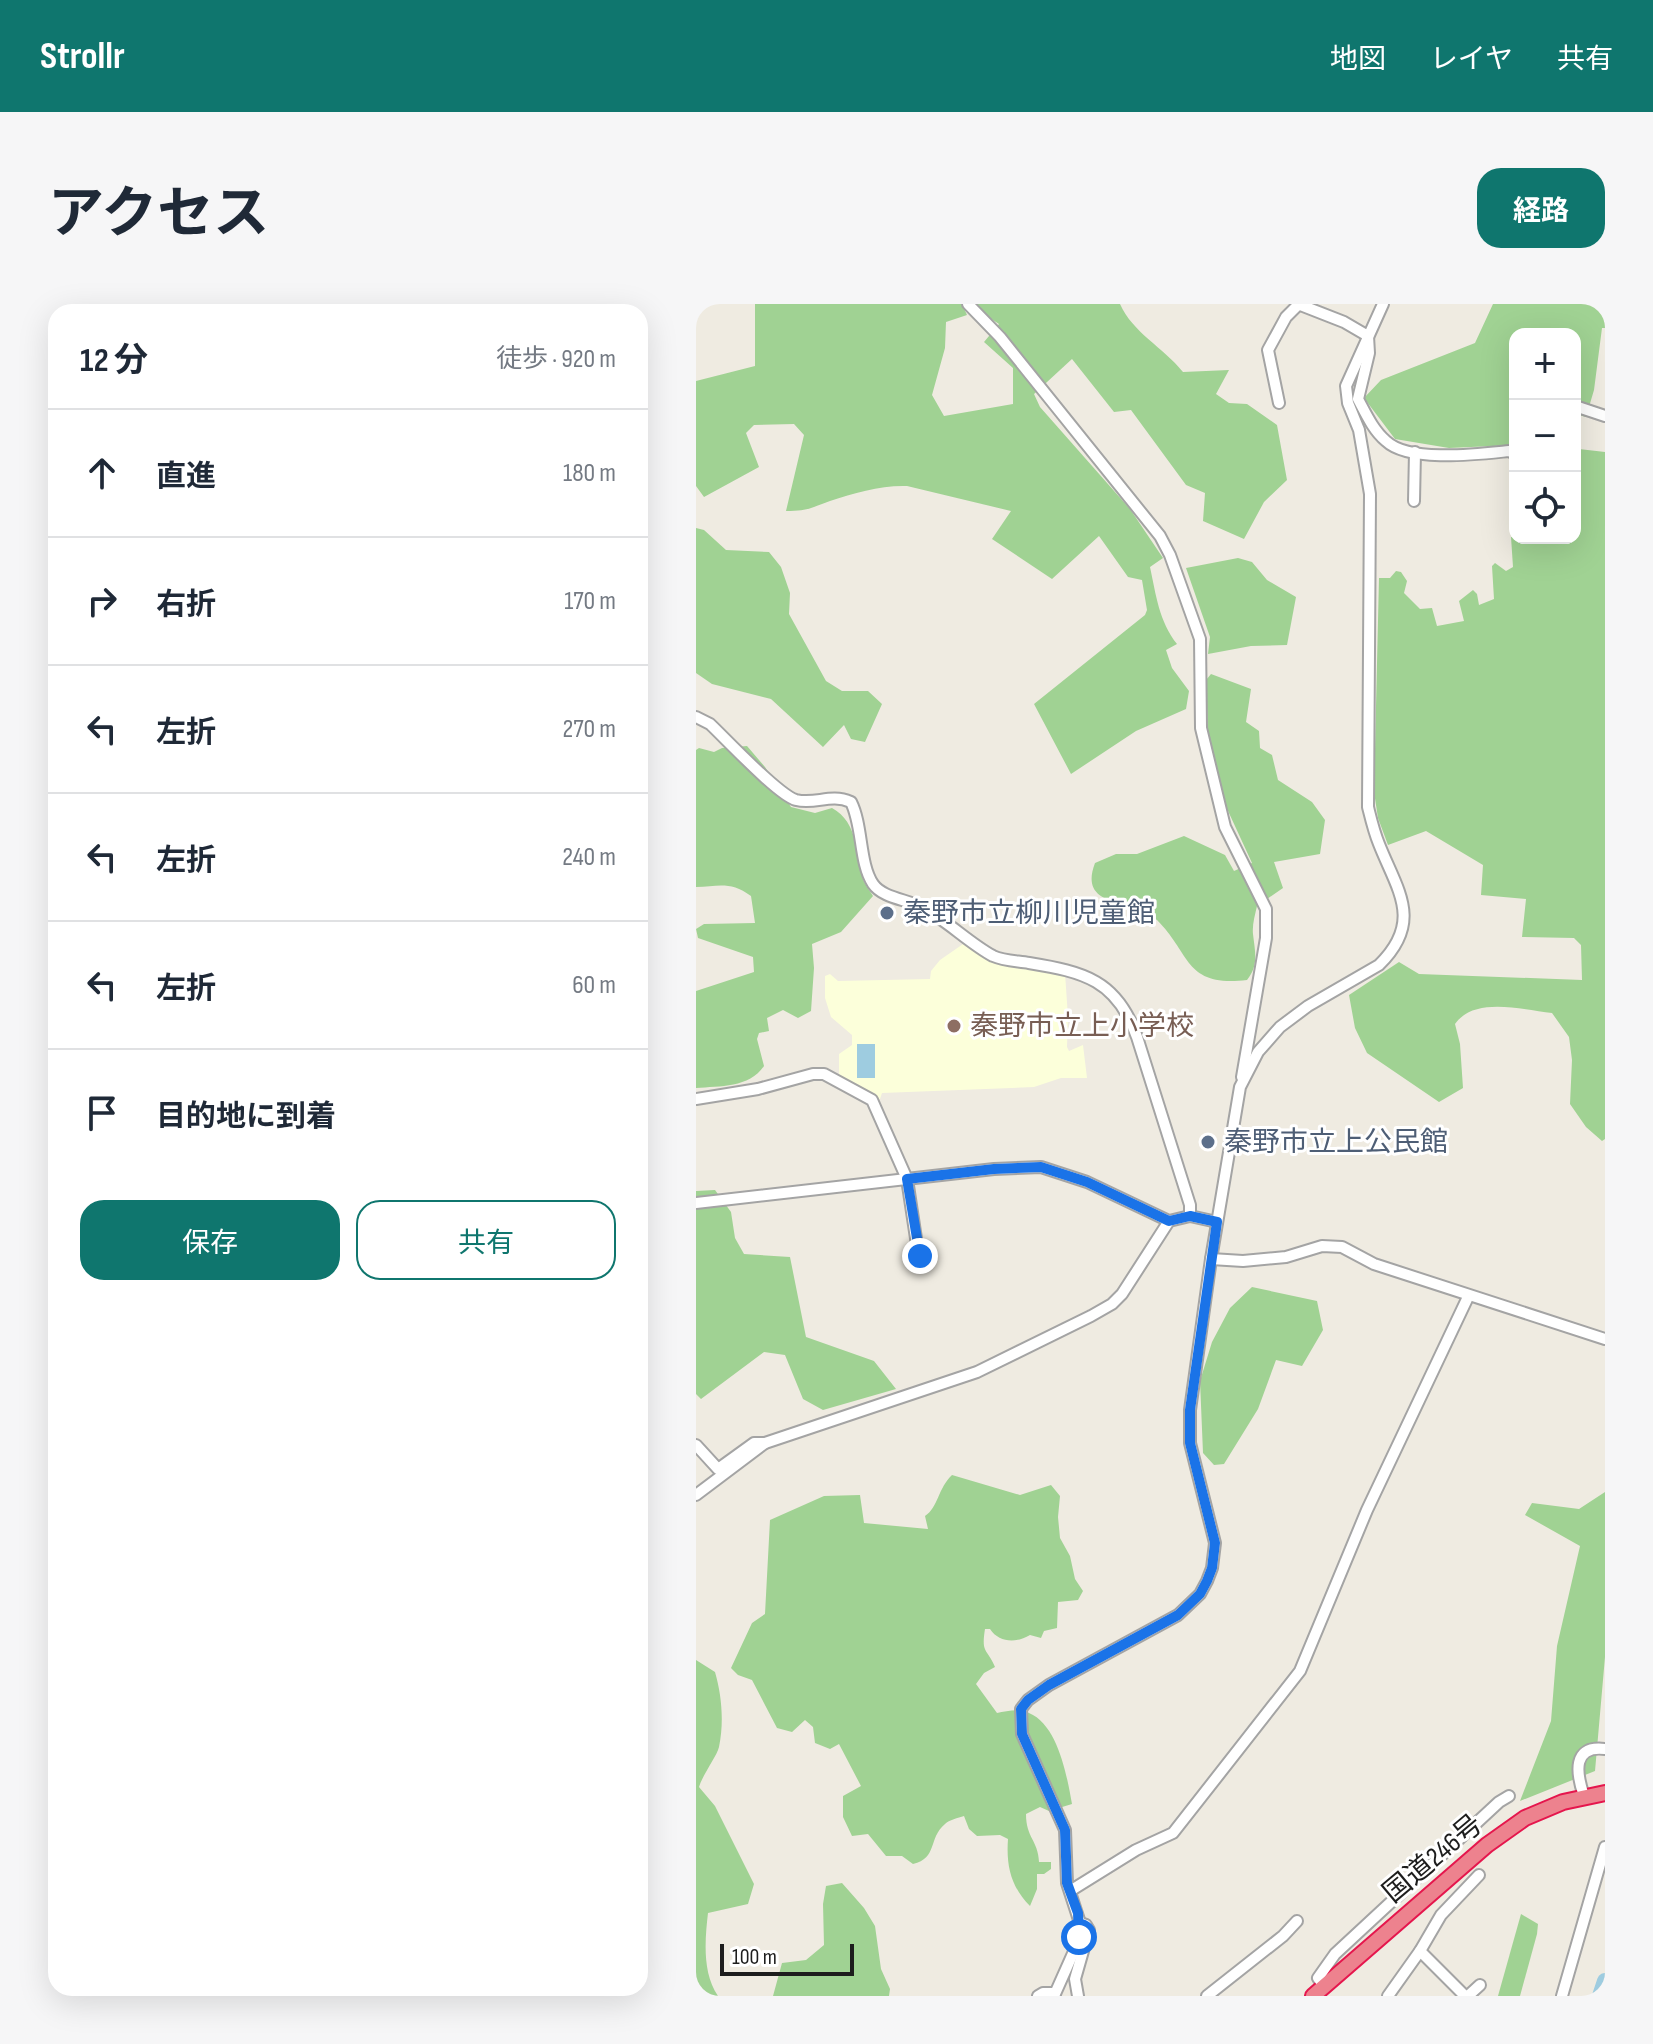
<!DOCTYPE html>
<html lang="ja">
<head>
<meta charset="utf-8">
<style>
  body { margin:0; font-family:"Sofia Sans Condensed","Noto Sans JP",sans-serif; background:#f6f6f7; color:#1f2937 }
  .controls { position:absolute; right:24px; top:24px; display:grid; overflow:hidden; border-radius:16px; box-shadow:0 8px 32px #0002 }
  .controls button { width:72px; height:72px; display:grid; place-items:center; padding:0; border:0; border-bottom:2px solid #e0e1e3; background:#fff; color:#1f2937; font:40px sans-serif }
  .scale { position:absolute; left:24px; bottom:20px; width:134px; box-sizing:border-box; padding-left:8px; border:4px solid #1d1d1d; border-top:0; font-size:22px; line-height:28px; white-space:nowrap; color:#1d1d1d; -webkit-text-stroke:6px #fff; paint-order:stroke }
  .stop { position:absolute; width:24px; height:24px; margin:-18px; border:6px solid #1a73e8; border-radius:50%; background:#fff }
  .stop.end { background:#1a73e8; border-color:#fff; box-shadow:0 2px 8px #0008 }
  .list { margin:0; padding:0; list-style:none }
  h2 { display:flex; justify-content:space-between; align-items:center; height:104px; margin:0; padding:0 32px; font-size:34px }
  h2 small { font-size:26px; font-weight:400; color:#747a83 }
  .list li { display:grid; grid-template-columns:52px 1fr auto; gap:24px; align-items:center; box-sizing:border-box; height:128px; padding:0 32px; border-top:2px solid #e0e1e3 }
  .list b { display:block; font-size:30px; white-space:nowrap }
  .list em { font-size:26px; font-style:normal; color:#747a83 }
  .actions { display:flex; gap:16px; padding:24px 32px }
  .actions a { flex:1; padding:18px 0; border:2px solid #0f766e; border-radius:24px; text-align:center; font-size:28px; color:#0f766e }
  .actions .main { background:#0f766e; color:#fff }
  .icon { flex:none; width:44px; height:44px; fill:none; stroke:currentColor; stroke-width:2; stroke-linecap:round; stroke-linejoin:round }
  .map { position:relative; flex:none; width:909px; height:1692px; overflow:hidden; border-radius:24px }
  header { display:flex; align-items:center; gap:48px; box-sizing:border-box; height:112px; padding:0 40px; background:#0f766e; color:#fff }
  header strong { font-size:38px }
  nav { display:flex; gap:44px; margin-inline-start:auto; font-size:28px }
  .intro { display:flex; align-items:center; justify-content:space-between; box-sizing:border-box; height:192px; padding:0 48px }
  h1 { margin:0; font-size:56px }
  .button { padding:20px 36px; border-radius:24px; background:#0f766e; color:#fff; font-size:28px; font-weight:700 }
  main { display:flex; gap:48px; padding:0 48px }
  aside { flex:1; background:#fff; border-radius:24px; box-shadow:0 8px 32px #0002 }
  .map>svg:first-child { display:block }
  .education { fill:#fcffda }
  .forest { fill:#a0d293 }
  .water { fill:#9ecce0 }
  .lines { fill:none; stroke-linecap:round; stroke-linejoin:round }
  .river { stroke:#9ecce0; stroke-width:16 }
  .minor-casing { stroke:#a4a4a4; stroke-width:14 }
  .highway-casing { stroke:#e5164d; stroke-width:18 }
  .minor { stroke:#fff; stroke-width:10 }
  .highway { stroke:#ed828e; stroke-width:14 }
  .route { stroke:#1a73e8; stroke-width:10 }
  .service-dot { fill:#5c6f8a; stroke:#fff; stroke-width:3 }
  .education-dot { fill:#8d6e63; stroke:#fff; stroke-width:3 }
  .labels { text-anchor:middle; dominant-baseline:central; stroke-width:6; stroke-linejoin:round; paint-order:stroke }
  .service-label { font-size:28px; fill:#4e5e75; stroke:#fff; text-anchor:start }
  .education-label { font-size:28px; fill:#785e54; stroke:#fff; text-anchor:start }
  .street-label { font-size:28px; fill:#1d1d1d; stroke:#fff }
</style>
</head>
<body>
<header>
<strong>Strollr</strong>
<nav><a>地図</a><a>レイヤ</a><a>共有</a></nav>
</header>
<div class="intro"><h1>アクセス</h1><a class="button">経路</a></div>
<main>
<aside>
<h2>12 分<small>徒歩 · 920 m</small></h2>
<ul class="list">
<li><svg class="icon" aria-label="ahead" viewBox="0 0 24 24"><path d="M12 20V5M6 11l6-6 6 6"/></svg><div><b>直進</b></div><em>180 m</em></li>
<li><svg class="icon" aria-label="right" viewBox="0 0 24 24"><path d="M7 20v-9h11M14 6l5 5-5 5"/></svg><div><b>右折</b></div><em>170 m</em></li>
<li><svg class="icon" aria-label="left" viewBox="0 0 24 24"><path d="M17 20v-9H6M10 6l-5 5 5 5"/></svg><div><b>左折</b></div><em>270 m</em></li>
<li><svg class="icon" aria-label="left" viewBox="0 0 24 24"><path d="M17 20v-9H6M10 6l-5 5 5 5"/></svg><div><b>左折</b></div><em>240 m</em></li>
<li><svg class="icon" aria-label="left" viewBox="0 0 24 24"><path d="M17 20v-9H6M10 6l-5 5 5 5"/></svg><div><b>左折</b></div><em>60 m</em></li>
<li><svg class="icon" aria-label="arrive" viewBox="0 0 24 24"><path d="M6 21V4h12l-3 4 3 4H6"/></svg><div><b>目的地に到着</b></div></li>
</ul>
<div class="actions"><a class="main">保存</a><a>共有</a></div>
</aside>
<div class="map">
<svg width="909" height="1692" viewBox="0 0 909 1692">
  <rect width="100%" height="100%" fill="#efebe1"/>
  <path class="education" d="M 270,638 L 309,660 L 369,669 L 372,713 L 371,743 L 373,747 L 387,741 L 391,774 L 365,774 L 338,783 L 186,789 L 184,795 L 179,798 L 143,773 L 143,750 L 156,741 L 156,731 L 135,713 L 129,694 L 129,672 L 134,670 L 142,677 L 234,675 L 235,667 L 244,656 Z"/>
  <g class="forest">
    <path d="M 59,0 L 266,0 L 271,11 L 250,18 L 249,44 L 236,91 L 248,112 L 317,100 L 317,64 L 288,38 L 303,20 L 280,5 L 278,0 L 424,0 C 437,29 467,43 487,68 L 533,66 L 520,90 L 533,99 L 551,100 L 581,121 L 591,176 L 568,198 L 548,235 L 507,217 L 509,189 L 490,181 L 435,106 L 418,108 L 376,55 L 338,90 L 344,103 L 434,205 L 467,254 L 454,263 C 460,291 463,317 481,340 L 470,346 L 476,364 L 493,387 L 490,405 L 440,427 L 375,470 L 338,400 L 449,311 L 451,306 L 446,276 L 432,273 L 403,232 L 356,275 L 296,235 L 315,207 L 211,182 C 186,181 158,189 134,197 C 114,204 113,207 90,207 L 108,131 L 98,120 L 58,121 L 50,129 L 63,163 L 8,193 L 0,182 L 0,77 L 59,62 Z"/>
    <path d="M 797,0 L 909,0 L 909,24 L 906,24 L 898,86 L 890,113 L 879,110 L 879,30 L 819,30 L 819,141 L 753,144 L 699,135 L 668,94 L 685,76 L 779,39 Z"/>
    <path d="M 883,145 L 909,148 L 909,835 L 906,837 L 890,823 L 874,800 L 876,756 L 873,733 L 856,709 C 826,706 779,692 759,720 L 764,740 L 767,784 L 743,798 L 671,749 L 659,724 L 653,691 L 703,658 L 723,670 L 886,676 L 885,641 L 878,634 L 826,633 L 830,595 L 785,591 L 787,561 L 730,527 L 692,541 L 682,514 L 678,488 L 683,274 L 694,274 L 700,267 L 705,268 L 711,277 L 708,289 L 724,305 L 736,304 L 741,322 L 768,317 L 763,297 L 777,286 L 781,290 L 783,301 L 798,295 L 796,262 L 799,259 L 810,267 L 817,263 L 815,233 L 879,234 L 879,161 Z"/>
    <path d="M 0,224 L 8,226 L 30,246 L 73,248 L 85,263 L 94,289 L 93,310 L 130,377 L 146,387 L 172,387 L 186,400 L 169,438 L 155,435 L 148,421 L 127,443 L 75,395 L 16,380 L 0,369 Z"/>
    <path d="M 542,254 L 556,258 L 571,276 L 600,293 L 591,341 L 555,342 L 512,350 L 514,333 L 490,264 Z"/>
    <path d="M 515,370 L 555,385 L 550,418 L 563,427 L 564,444 L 576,451 L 582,476 L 616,498 L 629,516 L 624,550 L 578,558 L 587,584 L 561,602 C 559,611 556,621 557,630 C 559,648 563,661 551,676 C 488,683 496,651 461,616 C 439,594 381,606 399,559 L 420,550 L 441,550 L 488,532 L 529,551 L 538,567 L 556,559 L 527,496 L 512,429 L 510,376 Z"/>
    <path d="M 51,442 L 69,463 L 95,503 L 119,509 L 136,504 C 163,519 159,549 167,575 C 169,581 174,587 177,592 L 145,628 L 116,640 L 118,664 L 115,707 L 102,714 L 87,706 L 71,714 L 73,727 L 63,729 L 61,735 L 68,762 C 53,784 24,782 0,784 L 0,687 L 58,668 L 57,653 L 2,634 L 0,625 L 8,620 L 59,619 L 55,592 C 35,577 23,582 0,583 L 0,446 L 3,444 L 18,448 L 26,444 Z"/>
    <path d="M 19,886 L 35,908 L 39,934 L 48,950 L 94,953 L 110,1033 L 178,1057 L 200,1085 L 127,1106 L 107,1095 L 89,1051 L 68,1048 L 5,1095 L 0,1090 L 0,887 Z"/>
    <path d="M 556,983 L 621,997 L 627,1026 L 606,1062 L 580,1056 L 562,1105 L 528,1160 L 518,1161 L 507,1149 L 504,1077 L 516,1038 L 534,1004 Z"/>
    <path d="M 256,1171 L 324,1191 L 355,1181 L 364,1192 L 362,1213 L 364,1234 L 374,1252 L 379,1275 L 387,1287 L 382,1296 L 362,1298 L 361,1324 L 348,1327 L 345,1334 L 334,1331 C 321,1339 303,1339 294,1325 L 289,1325 C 285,1350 291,1344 299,1363 L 288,1369 L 280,1380 L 301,1409 C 311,1407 324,1404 333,1409 C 362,1421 371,1472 376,1500 L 353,1507 L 344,1503 L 330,1510 C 330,1534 342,1536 343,1558 L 355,1558 L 355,1565 L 348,1570 L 341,1570 L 341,1585 L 334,1602 C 315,1583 310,1562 312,1535 L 304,1531 L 281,1532 L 273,1525 L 268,1512 C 262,1514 253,1516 249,1520 C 232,1534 242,1554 217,1560 L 206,1552 L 190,1552 L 172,1530 L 156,1532 L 147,1513 L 147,1492 L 165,1482 L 143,1440 L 134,1445 L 119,1439 L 117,1423 L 109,1416 L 96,1428 L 81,1424 L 56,1376 L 42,1371 L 35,1364 L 56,1319 L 69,1310 L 74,1216 L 128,1192 L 164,1191 L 168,1219 L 232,1225 L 229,1212 C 242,1204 242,1184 256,1171 Z"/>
    <path d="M 909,1188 L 909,1353 L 899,1467 L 824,1497 L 855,1417 L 861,1342 L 884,1242 L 829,1211 L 836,1199 L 883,1205 Z"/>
    <path d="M 0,1356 L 19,1368 C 26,1392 28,1419 23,1443 C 21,1452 7,1470 3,1483 L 19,1502 L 58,1580 L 52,1600 L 12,1609 C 9,1635 6,1669 22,1692 L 0,1692 Z"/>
    <path d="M 146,1579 L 168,1604 L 179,1622 L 185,1665 L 194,1685 L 193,1692 L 77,1692 L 86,1659 L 110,1656 L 128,1641 L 127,1600 L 130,1582 Z"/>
    <path d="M 825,1610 L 842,1620 L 841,1630 L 824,1692 L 802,1692 Z"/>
  </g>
  <rect class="water" x="161" y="740" width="18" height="34"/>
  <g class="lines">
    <path class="river" d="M 904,1692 L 909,1677"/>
    <g class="minor-casing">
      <g id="minor">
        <path d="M 272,0 L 304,33 L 464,232 L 474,251 L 504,335 L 505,424 L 529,523 L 570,605 L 570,634 L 546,773"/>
        <path d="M 602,0 L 648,18 L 672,32 L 673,49 L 662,95 C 670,110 677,126 690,137 C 713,159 783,150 813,147 L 819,150"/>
        <path d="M 583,99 L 572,46 L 590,13 L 603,0"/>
        <path d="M 879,102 L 909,112"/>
        <path d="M 718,197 L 719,148"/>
        <path d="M 0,413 L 14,420 C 30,435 82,491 100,496 C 120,501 134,489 155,498 C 167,522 163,559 177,580 C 186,593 207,595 221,601 C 248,613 271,638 297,652 C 308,657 322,657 333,659 C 388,668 421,676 441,733 L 494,901 L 494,912"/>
        <path d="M 0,795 L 62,785 L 117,770 L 128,770 L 176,796 L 211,875 L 221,941 L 224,952"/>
        <path d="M 0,899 L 298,865 L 345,863 L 391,878 L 473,917 L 494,912 L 521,918"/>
        <path d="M 515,955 L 547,957 L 590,953 L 626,942 L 646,943 L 678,960 L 909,1035"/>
        <path d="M 0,1141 L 22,1165 L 58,1139 L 69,1139 L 281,1068 L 395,1012 L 416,1000 L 426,990 L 473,917"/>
        <path d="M 0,1191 L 69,1139"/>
        <path d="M 888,1492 C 880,1469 876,1441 909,1445"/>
        <path d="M 374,1587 L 440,1546 L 477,1529 L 604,1367 L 671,1206 L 772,993"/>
        <path d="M 724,1647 L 769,1692"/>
        <path d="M 628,1682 L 622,1674 L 639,1650 L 803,1498 L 813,1492"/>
        <path d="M 342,1692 L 347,1689 L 359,1689"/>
        <path d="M 358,1692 L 379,1645 L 384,1619 L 371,1579 L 369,1526 L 326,1430 L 325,1405 L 332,1396 L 353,1381 L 482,1311 L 504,1290 L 511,1277 L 516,1264 L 519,1239 L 494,1139 L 494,1106 L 515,955 L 544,783 L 562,748 L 584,723 L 612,702 L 683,661 C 728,617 701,586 683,540 C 678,528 675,515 672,503 L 674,190 L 663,126 L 652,99 L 650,82 L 687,0"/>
        <path d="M 382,1692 L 379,1675 L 393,1626 L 390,1621 L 384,1619"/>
        <path d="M 511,1692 L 587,1632 L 601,1617"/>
        <path d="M 692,1692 L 724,1647 L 745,1611 L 783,1571"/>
        <path d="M 772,1692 L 784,1681"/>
        <path d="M 866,1692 L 909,1543"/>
      </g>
    </g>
    <g class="highway-casing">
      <path id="highway" d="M 617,1692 L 791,1541 L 829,1514 L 867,1498 L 909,1489"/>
    </g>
    <use href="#minor" class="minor"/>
    <use href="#highway" class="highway"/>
  </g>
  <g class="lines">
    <path class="route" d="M 224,952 L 211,875 L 298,865 L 345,863 L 391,878 L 473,917 L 494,912 L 521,918 L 494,1106 L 494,1139 L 519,1239 L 516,1264 L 511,1277 L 504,1290 L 482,1311 L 353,1381 L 332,1396 L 325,1405 L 326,1430 L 369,1526 L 371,1579 L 382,1609 L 383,1633"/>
  </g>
  <g class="service-dot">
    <circle cx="191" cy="609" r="8"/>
    <circle cx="512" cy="838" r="8"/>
  </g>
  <circle class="education-dot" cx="258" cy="722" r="8"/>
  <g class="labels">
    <g class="service-label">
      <text x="207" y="609">秦野市立柳川児童館</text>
      <text x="528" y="838">秦野市立上公民館</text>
    </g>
    <g class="education-label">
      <text x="274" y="722">秦野市立上小学校</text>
    </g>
    <g class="street-label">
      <text transform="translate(737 1555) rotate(-40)">国道246号</text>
    </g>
  </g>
</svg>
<div class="controls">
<button>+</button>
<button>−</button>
<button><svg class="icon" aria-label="locate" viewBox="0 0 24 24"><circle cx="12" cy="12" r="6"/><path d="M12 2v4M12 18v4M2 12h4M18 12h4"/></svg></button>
</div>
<div class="scale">100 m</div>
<div class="stop" style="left:383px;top:1633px"></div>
<div class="stop end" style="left:224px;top:952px"></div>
</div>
</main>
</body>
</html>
